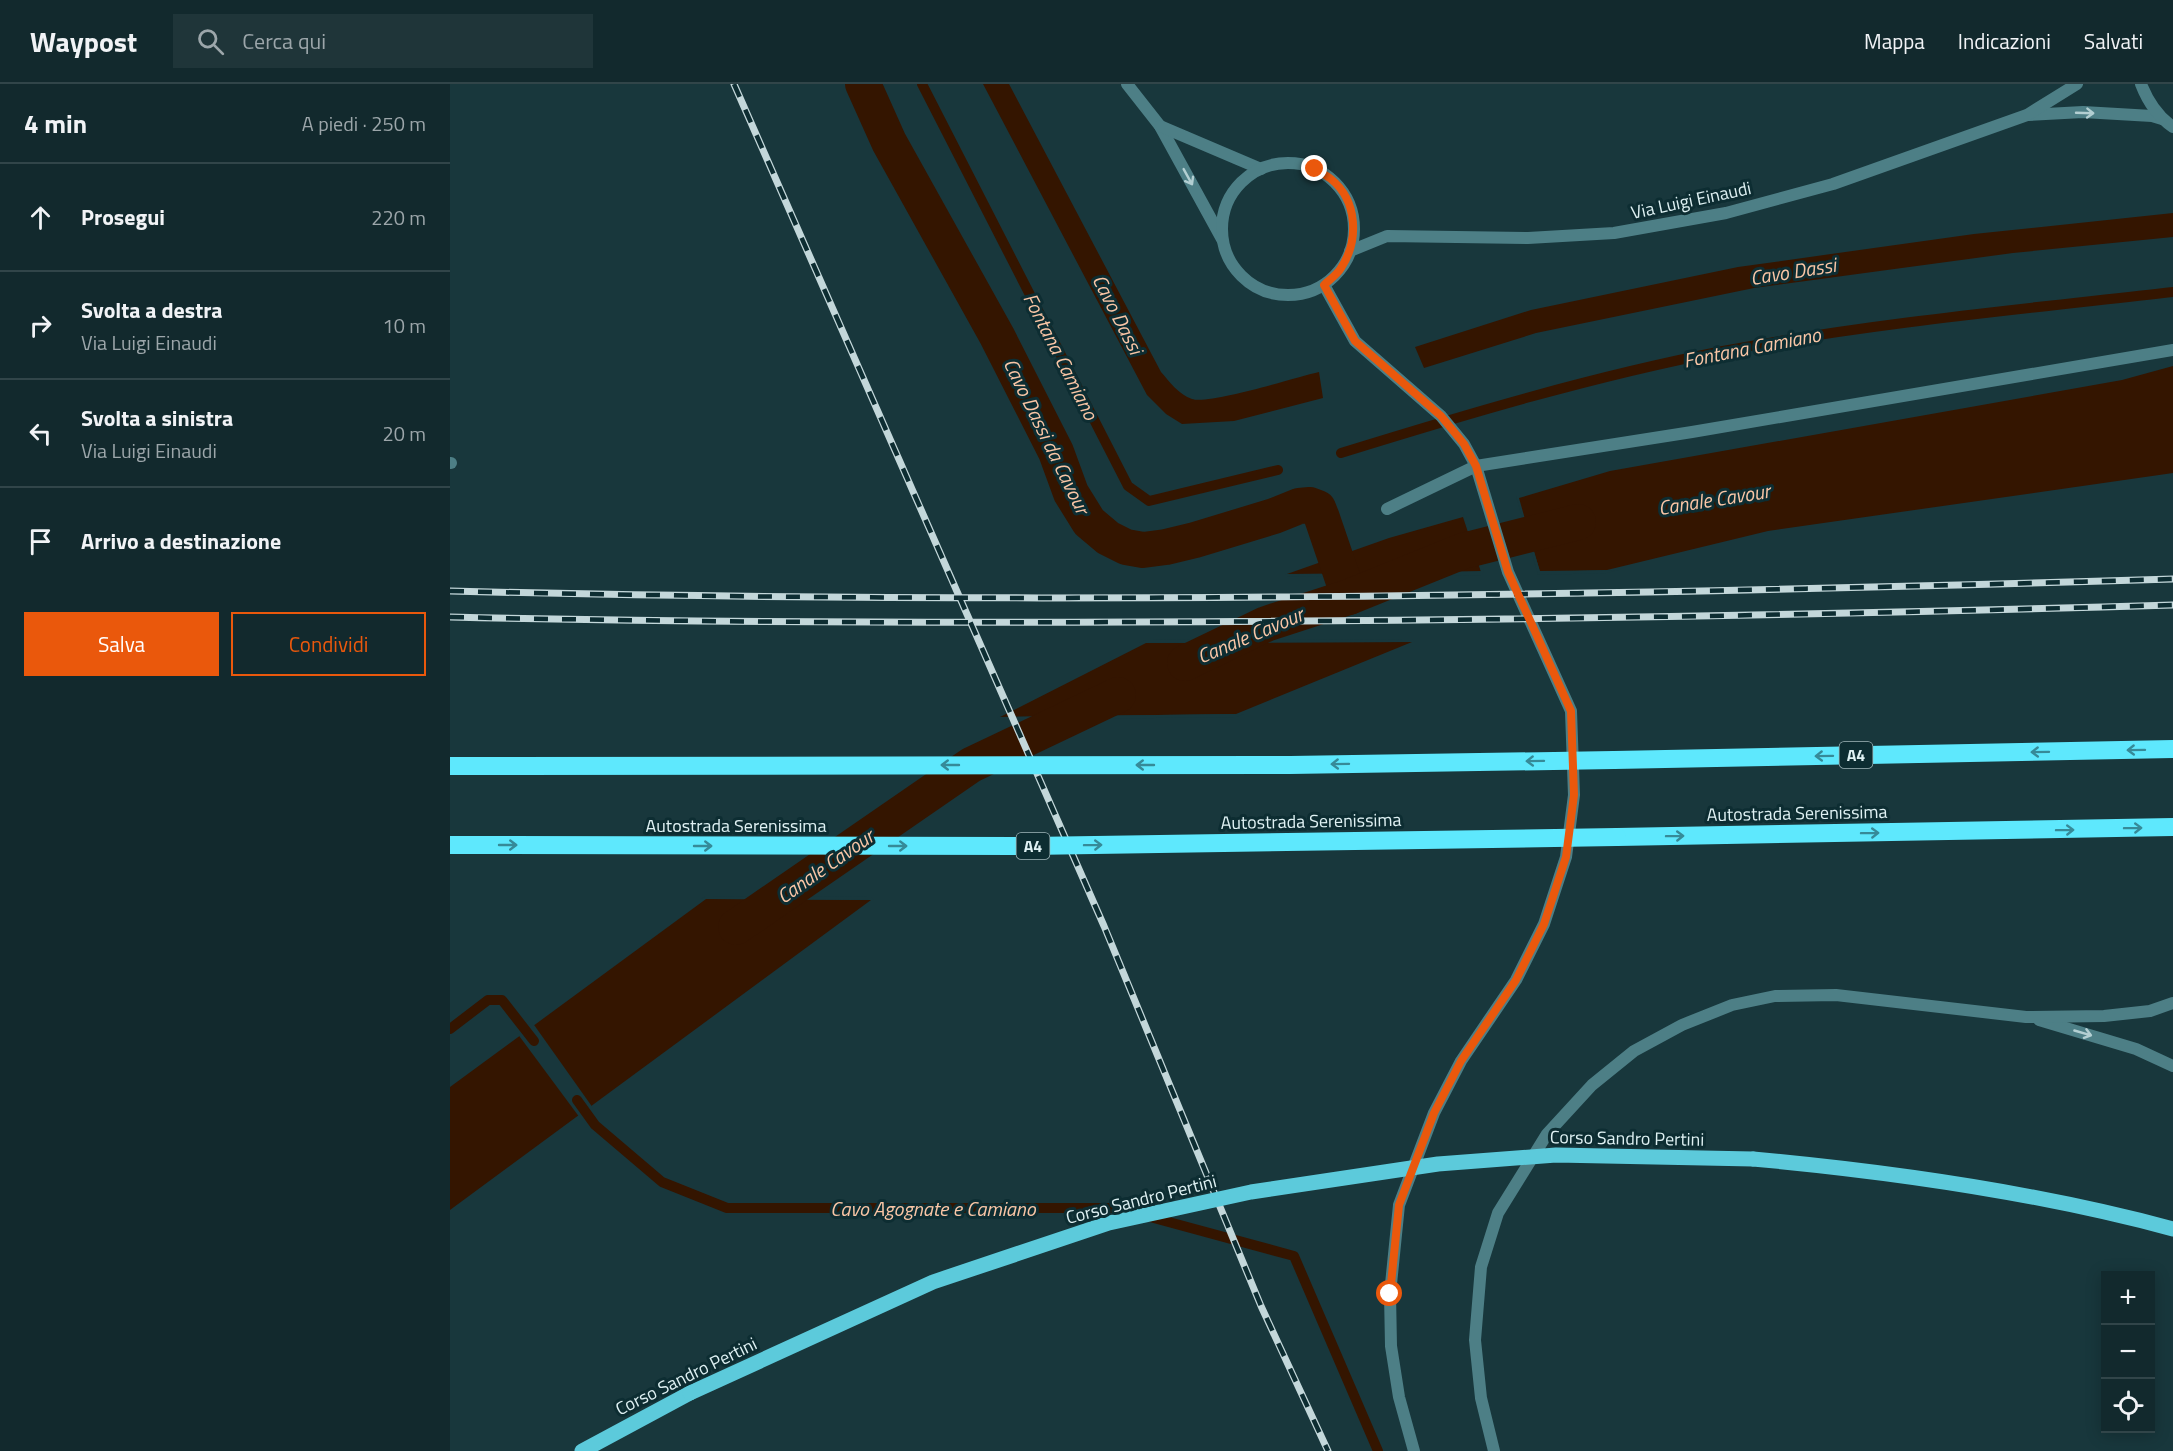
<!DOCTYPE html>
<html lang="it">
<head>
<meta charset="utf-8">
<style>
  body { margin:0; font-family:"Titillium Web",sans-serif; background:#1f3539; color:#f1f3f6 }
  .controls { position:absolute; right:18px; bottom:18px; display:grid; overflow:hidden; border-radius:0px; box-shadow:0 3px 15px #0003 }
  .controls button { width:54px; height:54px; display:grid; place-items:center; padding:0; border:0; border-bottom:2px solid #314549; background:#12292d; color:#f1f3f6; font:30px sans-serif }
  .stop { position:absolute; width:18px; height:18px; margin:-14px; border:4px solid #ea580c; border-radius:50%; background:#fff }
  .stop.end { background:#ea580c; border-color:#fff; box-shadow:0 2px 6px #0008 }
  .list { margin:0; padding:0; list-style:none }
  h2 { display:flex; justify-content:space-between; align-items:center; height:78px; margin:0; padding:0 24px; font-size:26px }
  h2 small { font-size:20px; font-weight:400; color:#9ca6aa }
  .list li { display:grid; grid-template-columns:39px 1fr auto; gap:18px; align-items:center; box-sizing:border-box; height:108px; padding:0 24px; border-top:2px solid #314549 }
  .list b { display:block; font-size:22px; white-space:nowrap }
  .list p { margin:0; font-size:20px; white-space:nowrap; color:#9ca6aa }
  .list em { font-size:20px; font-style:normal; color:#9ca6aa }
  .actions { display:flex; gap:12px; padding:18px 24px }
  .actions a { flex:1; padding:14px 0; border:2px solid #ea580c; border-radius:0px; text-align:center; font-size:21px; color:#ea580c }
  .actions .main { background:#ea580c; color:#fff }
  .icon { flex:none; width:33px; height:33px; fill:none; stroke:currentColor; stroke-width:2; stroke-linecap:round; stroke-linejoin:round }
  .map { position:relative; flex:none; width:1723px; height:1367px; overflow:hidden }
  header { display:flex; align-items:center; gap:36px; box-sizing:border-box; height:84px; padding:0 30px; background:#12292d; border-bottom:2px solid #314549 }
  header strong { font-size:28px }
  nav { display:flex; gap:33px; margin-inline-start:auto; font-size:21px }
  .search { width:420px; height:54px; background:#1f3539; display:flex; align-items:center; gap:15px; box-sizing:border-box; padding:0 21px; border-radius:0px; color:#9ca6aa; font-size:22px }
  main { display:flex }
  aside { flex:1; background:#12292d }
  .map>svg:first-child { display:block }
  .water { fill:#341500 }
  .pier { fill:#18373c }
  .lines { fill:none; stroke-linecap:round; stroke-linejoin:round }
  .stream { stroke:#341500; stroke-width:10 }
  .canal { stroke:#341500; stroke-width:36 }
  .service { stroke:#4d7f86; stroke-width:12 }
  .tertiary { stroke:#4d7f86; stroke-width:12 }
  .primary { stroke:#5ccadb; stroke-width:15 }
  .motorway { stroke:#5ee8fd; stroke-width:18 }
  .rail-casing { stroke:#c3d7da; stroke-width:7 }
  .rail { stroke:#0d2d32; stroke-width:4.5; stroke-dasharray:14; stroke-linecap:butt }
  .primary-bridge { stroke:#5ccadb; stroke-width:15 }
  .motorway-bridge { stroke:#5ee8fd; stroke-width:18 }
  .oneway { stroke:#b3cfd2 }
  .oneway2 { stroke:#368a98 }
  .route { stroke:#ea580c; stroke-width:8 }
  .labels { text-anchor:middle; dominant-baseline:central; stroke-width:6; stroke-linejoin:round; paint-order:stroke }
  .shield { fill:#0d2d32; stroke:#a0b6b9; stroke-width:1.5 }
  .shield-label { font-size:16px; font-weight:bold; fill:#dff1f3 }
  .street-label { font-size:18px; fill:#dff1f3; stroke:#0d2d32 }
  .water-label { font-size:20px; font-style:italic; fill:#fac6a6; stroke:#0d2d32 }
</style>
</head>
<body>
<header>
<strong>Waypost</strong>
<div class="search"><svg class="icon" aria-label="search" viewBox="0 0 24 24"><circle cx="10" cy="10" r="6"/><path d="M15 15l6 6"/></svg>Cerca qui</div>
<nav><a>Mappa</a><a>Indicazioni</a><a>Salvati</a></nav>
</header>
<main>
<aside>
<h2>4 min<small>A piedi · 250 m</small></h2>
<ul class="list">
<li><svg class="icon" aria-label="ahead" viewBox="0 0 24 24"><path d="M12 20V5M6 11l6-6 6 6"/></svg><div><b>Prosegui</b></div><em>220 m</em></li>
<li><svg class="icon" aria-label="right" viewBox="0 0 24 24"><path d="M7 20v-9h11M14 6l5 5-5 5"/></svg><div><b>Svolta a destra</b><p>Via Luigi Einaudi</p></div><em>10 m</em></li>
<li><svg class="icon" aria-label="left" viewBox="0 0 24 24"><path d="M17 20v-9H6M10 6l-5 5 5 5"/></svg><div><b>Svolta a sinistra</b><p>Via Luigi Einaudi</p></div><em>20 m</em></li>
<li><svg class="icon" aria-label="arrive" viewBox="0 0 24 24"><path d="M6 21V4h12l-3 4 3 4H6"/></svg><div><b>Arrivo a destinazione</b></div></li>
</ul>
<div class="actions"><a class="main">Salva</a><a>Condividi</a></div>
</aside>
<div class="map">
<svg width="1723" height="1367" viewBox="0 0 1723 1367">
  <rect width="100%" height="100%" fill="#18373c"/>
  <g class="water">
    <path d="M 533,0 L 559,0 L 711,288 C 719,297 729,311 742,315 C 759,321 847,293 869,288 L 873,314 L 784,337 L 732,340 L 716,330 L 697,311 Z"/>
    <path d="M 1723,129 L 1723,153 L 1563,169 L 1304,204 L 1086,249 L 974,284 L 965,263 L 1081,226 L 1288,183 L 1524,150 Z"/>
    <path d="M 1723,282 L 1723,389 L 1318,447 L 1157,486 L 1090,488 L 1069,414 L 1160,387 L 1672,296 Z"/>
    <path d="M 1013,433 L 1031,488 L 837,490 L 939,454 Z"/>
    <path d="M 962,558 L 786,630 L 550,633 L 696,559 Z"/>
    <path d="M 256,815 L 421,816 L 0,1126 L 0,1003 Z"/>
  </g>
  <g class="pier">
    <path d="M 1066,412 L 1090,487 L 1169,486 L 1157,489 L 1088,491 Z"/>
    <path d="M 1013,430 L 1016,432 L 1034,487 L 1032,491 L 837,493 L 834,491 L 1031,487 Z"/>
    <path d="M 962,555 L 965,558 L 689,559 L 696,556 Z"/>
    <path d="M 786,630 L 794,630 L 786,633 L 550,636 L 547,633 Z"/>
    <path d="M 256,812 L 421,813 L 424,816 L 251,815 Z"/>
    <path d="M 82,938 L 143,1024 L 130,1034 L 67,949 Z"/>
  </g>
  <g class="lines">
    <g class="stream">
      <path d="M 472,0 L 678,402 L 699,417 L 828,386"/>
      <path d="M 891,369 C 1017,330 1144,292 1273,267 C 1422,239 1573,225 1723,208"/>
      <path d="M 0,945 L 38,916 L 52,916 L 84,957"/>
      <path d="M 127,1016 L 145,1041 L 212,1098 L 277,1124 L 667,1124 L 844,1172 L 928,1367"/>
    </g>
    <g class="canal">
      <path d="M 413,0 L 439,58 L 547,252 L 606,368 L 621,409 L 639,438 L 658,454 L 676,463 L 693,466 L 716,463 L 745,456 L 824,432 L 849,422 L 860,421 L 868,424 L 872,434 L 899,513"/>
      <path d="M 735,579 L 816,540 L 899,513 L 1013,467 L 1128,438"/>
      <path d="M 286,843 L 521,681 L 668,611"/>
    </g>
    <g class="service">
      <path d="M 677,0 L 710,42 L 772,155"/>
      <path d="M 1578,31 L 1633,28 L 1702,32 L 1712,35"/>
      <path d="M 710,42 L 811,85"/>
      <circle cx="838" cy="145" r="66"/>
      <path d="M 900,167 L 937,152 L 1078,154 L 1164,149 L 1276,129 L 1383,100 L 1577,31 L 1627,0"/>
      <path d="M 874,201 L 905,257 L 991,332 L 1014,360 L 1026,382 L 1058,488 L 1121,627 L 1124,711 L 1116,773 L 1094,840 L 1066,896 L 1011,977 L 984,1029 L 949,1121 L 940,1210 L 941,1262 L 949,1313 L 964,1367"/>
      <path d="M 0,379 L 1,379"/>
      <path d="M 937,425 L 1026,382 L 1242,348 L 1723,266"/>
    </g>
    <g class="tertiary">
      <path d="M 1691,0 C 1698,18 1707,32 1723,43"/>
      <path d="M 1589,936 L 1686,965 L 1723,982"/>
      <path d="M 1044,1367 L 1031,1314 L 1025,1256 L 1031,1183 L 1048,1129 L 1097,1050 L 1142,1001 L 1184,967 L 1232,941 L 1282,921 L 1325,912 L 1386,911 L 1576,933 L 1654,932 L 1700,927 L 1723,919"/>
    </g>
    <g class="primary">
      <path d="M 1303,1075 C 1444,1088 1586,1108 1723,1145"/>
      <path d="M 132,1367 L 240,1309"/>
    </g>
    <g class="motorway">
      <path d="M 1164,676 L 1723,665"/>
      <path d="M 1167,753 L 1723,743"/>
    </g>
    <g class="rail-casing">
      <g id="rail">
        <path d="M 284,0 L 654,842 L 811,1222 L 878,1367"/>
        <path d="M 0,507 C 574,521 1149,512 1723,495"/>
        <path d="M 0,533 C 228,538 456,539 684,538 C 1030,537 1377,531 1723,521"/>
      </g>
    </g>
    <use href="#rail" class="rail"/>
    <path class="primary-bridge" d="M 240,1309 L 483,1198 L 659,1139 L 801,1108 L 988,1080 L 1106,1071 L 1303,1075"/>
    <g class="motorway-bridge">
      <path d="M 0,682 L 840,681 L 1164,676"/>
      <path d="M 0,761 L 580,762 L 1167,753"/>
    </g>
  </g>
  <defs><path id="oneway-shaft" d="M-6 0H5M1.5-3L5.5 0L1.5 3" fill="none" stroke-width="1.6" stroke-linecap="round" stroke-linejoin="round" transform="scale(1.5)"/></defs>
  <g class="oneway">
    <use href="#oneway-shaft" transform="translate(1635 29) rotate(2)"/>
    <use href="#oneway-shaft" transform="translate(738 93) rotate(61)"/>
    <use href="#oneway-shaft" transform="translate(1633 949) rotate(16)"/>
  </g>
  <g class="oneway2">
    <use href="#oneway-shaft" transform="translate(1686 666) rotate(179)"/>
    <use href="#oneway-shaft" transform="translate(1590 668) rotate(179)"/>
    <use href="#oneway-shaft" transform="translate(1374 672) rotate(179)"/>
    <use href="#oneway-shaft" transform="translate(1085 677) rotate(179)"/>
    <use href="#oneway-shaft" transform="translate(890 680) rotate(179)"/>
    <use href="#oneway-shaft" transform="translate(500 681) rotate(180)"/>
    <use href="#oneway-shaft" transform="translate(695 681) rotate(180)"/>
    <use href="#oneway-shaft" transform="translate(1683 744) rotate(-1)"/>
    <use href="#oneway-shaft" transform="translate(1615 746) rotate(-1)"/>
    <use href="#oneway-shaft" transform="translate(1420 749) rotate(-1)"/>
    <use href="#oneway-shaft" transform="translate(1225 752) rotate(-1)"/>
    <use href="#oneway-shaft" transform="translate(58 761)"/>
    <use href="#oneway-shaft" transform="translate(643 761) rotate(-1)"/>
    <use href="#oneway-shaft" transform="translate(253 762)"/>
    <use href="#oneway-shaft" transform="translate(448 762)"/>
  </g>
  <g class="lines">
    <path class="route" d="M 865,85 C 870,88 876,91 881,95 C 908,117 909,157 891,184 C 887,191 879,196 874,201 L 905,257 L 991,332 L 1014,360 L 1026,382 L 1058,488 L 1121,627 L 1124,711 L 1116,773 L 1094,840 L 1066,896 L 1011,977 L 984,1029 L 949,1121 L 940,1210"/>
  </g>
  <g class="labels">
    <g class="shield">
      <rect x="1389.5" y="658" width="33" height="26" rx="4.5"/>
      <rect x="566.5" y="749" width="33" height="26" rx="4.5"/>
    </g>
    <g class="shield-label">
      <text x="1406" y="671">A4</text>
      <text x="583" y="762">A4</text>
    </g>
    <g class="street-label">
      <text transform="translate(1241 116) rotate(-12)">Via Luigi Einaudi</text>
      <text transform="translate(1347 729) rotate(-1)">Autostrada Serenissima</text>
      <text transform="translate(861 737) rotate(-1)">Autostrada Serenissima</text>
      <text x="286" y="741">Autostrada Serenissima</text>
      <text transform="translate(1177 1054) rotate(1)">Corso Sandro Pertini</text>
      <text transform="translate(691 1115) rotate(-14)">Corso Sandro Pertini</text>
      <text transform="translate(236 1292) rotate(-26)">Corso Sandro Pertini</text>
    </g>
    <g class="water-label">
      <text transform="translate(1343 187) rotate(-9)">Cavo Dassi</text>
      <text transform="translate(668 230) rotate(63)">Cavo Dassi</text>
      <text transform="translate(1302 263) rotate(-11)">Fontana Camiano</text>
      <text transform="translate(611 272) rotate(63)">Fontana Camiano</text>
      <text transform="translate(597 352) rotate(64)">Cavo Dassi da Cavour</text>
      <text transform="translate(1264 415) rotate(-9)">Canale Cavour</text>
      <text transform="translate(800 551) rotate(-23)">Canale Cavour</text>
      <text transform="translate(375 782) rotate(-35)">Canale Cavour</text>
      <text x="483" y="1124">Cavo Agognate e Camiano</text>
    </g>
  </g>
</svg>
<div class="controls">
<button>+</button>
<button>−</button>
<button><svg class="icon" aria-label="locate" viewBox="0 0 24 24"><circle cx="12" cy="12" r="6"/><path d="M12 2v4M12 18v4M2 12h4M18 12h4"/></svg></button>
</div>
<div class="stop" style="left:940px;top:1210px"></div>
<div class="stop end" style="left:865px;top:85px"></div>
</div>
</main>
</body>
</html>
